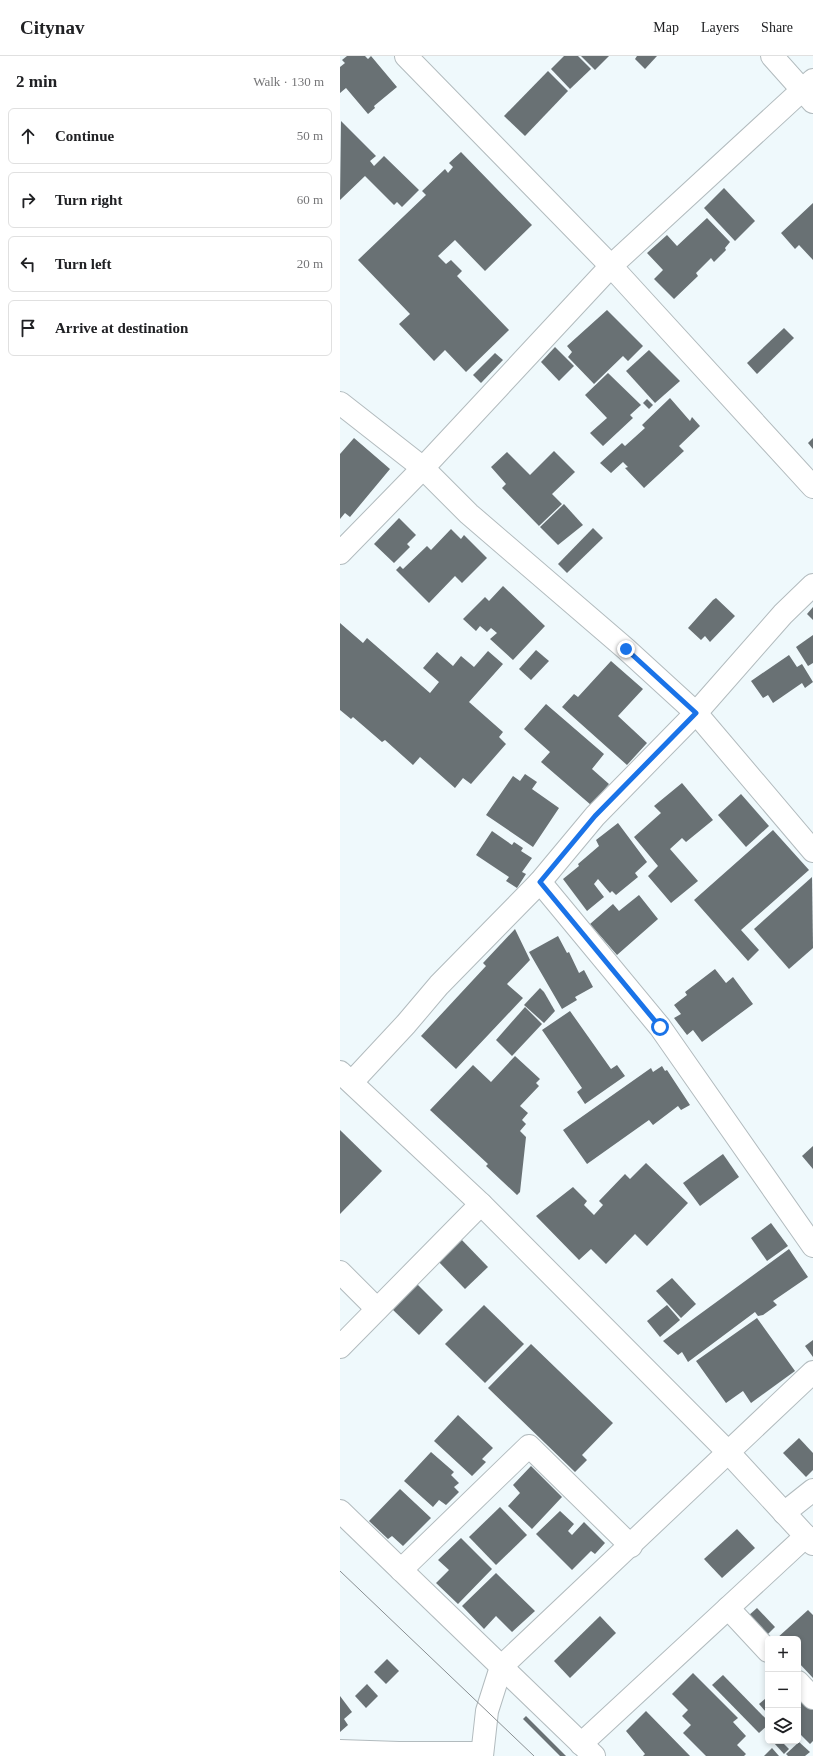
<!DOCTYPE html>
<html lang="en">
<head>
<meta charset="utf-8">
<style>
  body { margin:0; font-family:"Times New Roman",serif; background:#f6f6f6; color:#202124 }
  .controls { position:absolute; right:12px; bottom:12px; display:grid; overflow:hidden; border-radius:6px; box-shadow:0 2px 6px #0003 }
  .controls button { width:36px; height:36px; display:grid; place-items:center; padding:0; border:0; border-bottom:1px solid #e0e0e0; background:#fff; color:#202124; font:20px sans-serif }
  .stop { position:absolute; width:12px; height:12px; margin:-9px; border:3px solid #1a73e8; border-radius:50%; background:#fff }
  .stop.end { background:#1a73e8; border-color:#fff; box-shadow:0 1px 4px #0008 }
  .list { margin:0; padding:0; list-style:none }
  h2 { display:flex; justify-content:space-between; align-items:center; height:52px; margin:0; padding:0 16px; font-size:17px }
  h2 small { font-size:13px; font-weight:400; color:#757577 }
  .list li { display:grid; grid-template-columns:26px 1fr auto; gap:12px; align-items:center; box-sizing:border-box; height:56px; margin:0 8px 8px; padding:0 8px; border:1px solid #e0e0e0; border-radius:6px }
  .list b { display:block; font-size:15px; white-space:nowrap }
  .list em { font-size:13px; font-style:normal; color:#757577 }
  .icon { flex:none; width:22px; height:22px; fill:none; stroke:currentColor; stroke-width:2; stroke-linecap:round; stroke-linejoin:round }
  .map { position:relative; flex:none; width:473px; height:1700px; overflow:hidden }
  header { display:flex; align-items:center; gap:24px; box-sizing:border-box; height:56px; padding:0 20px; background:#fff; border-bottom:1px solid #e0e0e0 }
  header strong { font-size:19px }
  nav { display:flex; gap:22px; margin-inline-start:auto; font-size:14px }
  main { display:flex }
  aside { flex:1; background:#fff }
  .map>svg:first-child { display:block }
  .building { fill:#697174 }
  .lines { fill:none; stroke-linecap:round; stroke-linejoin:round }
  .street-casing { stroke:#b2bbbe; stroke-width:24 }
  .secondary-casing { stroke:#b2bbbe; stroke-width:24 }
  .street { stroke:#fff; stroke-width:22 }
  .secondary { stroke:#fff; stroke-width:22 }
  .tram { stroke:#898f92; stroke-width:1 }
  .route { stroke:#1a73e8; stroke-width:5 }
</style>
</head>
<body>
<header>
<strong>Citynav</strong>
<nav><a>Map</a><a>Layers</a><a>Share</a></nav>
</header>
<main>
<aside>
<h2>2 min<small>Walk · 130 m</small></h2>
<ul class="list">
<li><svg class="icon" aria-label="ahead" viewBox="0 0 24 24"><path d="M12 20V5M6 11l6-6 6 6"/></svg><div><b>Continue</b></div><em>50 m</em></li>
<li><svg class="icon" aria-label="right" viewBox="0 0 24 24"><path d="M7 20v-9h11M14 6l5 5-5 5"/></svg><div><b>Turn right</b></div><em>60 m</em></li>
<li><svg class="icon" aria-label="left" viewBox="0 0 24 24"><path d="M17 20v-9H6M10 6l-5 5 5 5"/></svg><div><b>Turn left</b></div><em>20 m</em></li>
<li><svg class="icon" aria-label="arrive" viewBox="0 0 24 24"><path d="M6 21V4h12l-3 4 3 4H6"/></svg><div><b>Arrive at destination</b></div></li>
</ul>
</aside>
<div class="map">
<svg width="473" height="1700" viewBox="0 0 473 1700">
  <rect width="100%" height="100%" fill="#eff9fc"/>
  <g class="building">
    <path d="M 7,0 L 25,0 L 28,3 L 31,0 L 57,31 L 34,50 L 35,52 L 28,58 L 6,32 L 0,37 L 0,11 L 5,7 L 2,4 Z"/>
    <path d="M 224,0 L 238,0 L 251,13 L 230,33 L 211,13 Z"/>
    <path d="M 241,0 L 269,0 L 255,14 Z"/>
    <path d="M 297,0 L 317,0 L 305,13 L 295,3 Z"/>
    <path d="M 208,15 L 228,35 L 185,80 L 164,60 Z"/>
    <path d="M 1,65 L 36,100 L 30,105 L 34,110 L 44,100 L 79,134 L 62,151 L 57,146 L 54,149 L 25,120 L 0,144 Z"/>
    <path d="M 121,96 L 192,169 L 145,215 L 115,184 L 98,200 L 106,208 L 111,204 L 122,215 L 117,220 L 169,274 L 126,316 L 105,294 L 94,305 L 59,268 L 70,258 L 18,204 L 86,139 L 82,135 L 105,113 L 108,117 L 113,111 L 109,107 Z"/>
    <path d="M 384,132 L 415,165 L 395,185 L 364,152 Z"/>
    <path d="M 473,147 L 473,204 L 459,189 L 455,193 L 441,177 Z"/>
    <path d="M 367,162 L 390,186 L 385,192 L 386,194 L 374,206 L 371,202 L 356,217 L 358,220 L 334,243 L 314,223 L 323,214 L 307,197 L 327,179 L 337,190 Z"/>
    <path d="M 267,254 L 303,290 L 288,305 L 283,300 L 254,328 L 228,301 L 232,296 L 227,290 Z"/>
    <path d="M 444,272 L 454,282 L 417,318 L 407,307 Z"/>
    <path d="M 215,291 L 234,310 L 219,325 L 201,306 Z"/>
    <path d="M 309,294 L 340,325 L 315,347 L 286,315 Z"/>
    <path d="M 155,297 L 163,304 L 141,327 L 133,319 Z"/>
    <path d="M 268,317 L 301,349 L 290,359 L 293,362 L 263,390 L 250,377 L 267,362 L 245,339 Z"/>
    <path d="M 330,342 L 350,365 L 352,361 L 360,370 L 339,390 L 344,395 L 304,432 L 285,412 L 288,411 L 283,406 L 271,417 L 260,407 L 282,387 L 285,390 L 305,372 L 302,369 Z"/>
    <path d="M 307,343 L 313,349 L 309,353 L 303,347 Z"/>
    <path d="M 14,382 L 50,413 L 10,461 L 5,457 L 0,463 L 0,398 Z"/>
    <path d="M 473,382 L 473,393 L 468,387 Z"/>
    <path d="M 214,395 L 235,416 L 212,438 L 222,448 L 199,470 L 162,432 L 166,428 L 151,411 L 167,396 L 190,419 Z"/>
    <path d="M 224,448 L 243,469 L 218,489 L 200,471 Z"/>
    <path d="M 59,462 L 76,479 L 67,488 L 70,491 L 54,507 L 34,488 Z"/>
    <path d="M 253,472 L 263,482 L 227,517 L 218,508 Z"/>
    <path d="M 111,473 L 121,483 L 124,479 L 147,502 L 122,527 L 115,520 L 89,547 L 56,514 L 60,510 L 63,513 L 87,490 L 91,494 Z"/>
    <path d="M 163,530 L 205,570 L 173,604 L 150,583 L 157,577 L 151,572 L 147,576 L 140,570 L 136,575 L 123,563 L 145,541 L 149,545 Z"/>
    <path d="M 376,542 L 395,560 L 370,586 L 365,580 L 361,584 L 348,572 L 373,544 Z"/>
    <path d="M 473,551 L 473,564 L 467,558 Z"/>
    <path d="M 0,567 L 23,587 L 27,582 L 90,637 L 99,626 L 83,612 L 97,596 L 113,610 L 121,600 L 134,611 L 148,595 L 163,608 L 129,646 L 163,676 L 159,681 L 166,688 L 131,728 L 123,722 L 115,732 L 80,701 L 73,709 L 45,684 L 42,686 L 13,661 L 11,663 L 0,654 Z"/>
    <path d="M 473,579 L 473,607 L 468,610 L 456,591 Z"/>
    <path d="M 196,594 L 209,605 L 191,624 L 179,613 Z"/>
    <path d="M 449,599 L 457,611 L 462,608 L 473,626 L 465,632 L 462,627 L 433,647 L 428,639 L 423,642 L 411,625 Z"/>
    <path d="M 271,605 L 303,633 L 278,660 L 307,687 L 287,709 L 222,651 L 234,638 L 238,641 Z"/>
    <path d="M 206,648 L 264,698 L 252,713 L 269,728 L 251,749 L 201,706 L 210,696 L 184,673 Z"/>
    <path d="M 185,718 L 197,726 L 192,733 L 219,752 L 193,791 L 146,759 L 173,720 L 180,725 Z"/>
    <path d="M 342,727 L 373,764 L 346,786 L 342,782 L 330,793 L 358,825 L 331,847 L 308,820 L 318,810 L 294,781 L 321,757 L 314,750 Z"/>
    <path d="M 401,738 L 429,770 L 406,791 L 378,759 Z"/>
    <path d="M 278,767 L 307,806 L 295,817 L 298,821 L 276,839 L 272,835 L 270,837 L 258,823 L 254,828 L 264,841 L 247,855 L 223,823 L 239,810 L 238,808 L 259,790 L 256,784 Z"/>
    <path d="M 433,774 L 469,814 L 401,874 L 419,894 L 408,905 L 354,844 Z"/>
    <path d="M 152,775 L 172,789 L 174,786 L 183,792 L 181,795 L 192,802 L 182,816 L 186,818 L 177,832 L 166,825 L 169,821 L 136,799 Z"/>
    <path d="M 472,821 L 473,892 L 449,913 L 414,873 Z"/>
    <path d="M 299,839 L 318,863 L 277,899 L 250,868 L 273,848 L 279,855 Z"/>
    <path d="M 175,873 L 190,904 L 167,928 L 183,942 L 116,1013 L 81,980 L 146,910 L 143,907 Z"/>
    <path d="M 218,880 L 227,897 L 229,896 L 239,917 L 244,914 L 253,931 L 235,941 L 237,944 L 222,953 L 189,896 Z"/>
    <path d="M 375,913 L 386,927 L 393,921 L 413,948 L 362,986 L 353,974 L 347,979 L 334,962 L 341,958 L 334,949 L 347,939 L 345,936 Z"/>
    <path d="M 200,932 L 204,936 L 215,955 L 204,967 L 184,949 Z"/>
    <path d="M 185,951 L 202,968 L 172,1000 L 156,984 Z"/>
    <path d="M 230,955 L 271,1013 L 277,1009 L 285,1020 L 245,1048 L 237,1036 L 242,1032 L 202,974 Z"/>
    <path d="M 175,1000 L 200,1023 L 196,1027 L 199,1030 L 180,1050 L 188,1057 L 182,1064 L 186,1068 L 180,1075 L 186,1081 L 180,1136 L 177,1139 L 146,1110 L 148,1108 L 90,1054 L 133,1009 L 151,1026 Z"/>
    <path d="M 322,1010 L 325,1015 L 327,1014 L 350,1049 L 341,1054 L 338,1050 L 313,1069 L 309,1064 L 247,1108 L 223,1074 L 311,1012 L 313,1016 Z"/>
    <path d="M 0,1074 L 42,1115 L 0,1158 Z"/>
    <path d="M 473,1090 L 473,1113 L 462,1100 Z"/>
    <path d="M 383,1098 L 399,1121 L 360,1150 L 343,1127 Z"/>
    <path d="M 306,1107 L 348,1147 L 307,1190 L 295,1178 L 266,1208 L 251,1193 L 239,1204 L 196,1160 L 233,1131 L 247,1145 L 244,1149 L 254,1159 L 263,1149 L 259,1145 L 285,1118 L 290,1123 Z"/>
    <path d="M 431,1167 L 448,1190 L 427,1205 L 411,1182 Z"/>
    <path d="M 119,1181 L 148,1211 L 125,1233 L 96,1203 Z"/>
    <path d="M 449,1193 L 468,1221 L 433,1245 L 437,1249 L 423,1259 L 418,1260 L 415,1256 L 348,1306 L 342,1296 L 338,1299 L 323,1285 Z"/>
    <path d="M 332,1222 L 356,1248 L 341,1262 L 316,1235 Z"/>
    <path d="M 76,1227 L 103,1254 L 79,1279 L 51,1252 Z"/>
    <path d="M 144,1249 L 184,1288 L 145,1327 L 105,1288 Z"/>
    <path d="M 327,1249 L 340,1264 L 320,1281 L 307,1265 Z"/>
    <path d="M 417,1262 L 455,1315 L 411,1347 L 403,1335 L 386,1347 L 356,1305 Z"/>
    <path d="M 473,1284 L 473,1301 L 465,1290 Z"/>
    <path d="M 191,1288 L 273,1367 L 242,1399 L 247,1404 L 235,1416 L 148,1332 Z"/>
    <path d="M 118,1359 L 153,1392 L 142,1403 L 146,1406 L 132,1420 L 94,1385 Z"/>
    <path d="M 459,1382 L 473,1397 L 473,1414 L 466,1421 L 443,1397 Z"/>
    <path d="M 91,1396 L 114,1416 L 111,1419 L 119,1427 L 114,1431 L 119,1436 L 106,1449 L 99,1444 L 93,1451 L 64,1425 Z"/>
    <path d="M 191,1410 L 222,1441 L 192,1473 L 168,1450 L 180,1437 L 173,1429 Z"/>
    <path d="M 60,1433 L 91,1462 L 63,1490 L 52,1480 L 48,1483 L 29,1465 Z"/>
    <path d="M 160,1451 L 187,1479 L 156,1509 L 129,1481 Z"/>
    <path d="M 220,1455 L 234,1468 L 228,1475 L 232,1479 L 244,1466 L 265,1487 L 255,1498 L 251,1495 L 232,1514 L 196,1478 Z"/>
    <path d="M 397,1473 L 415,1492 L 382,1522 L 364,1503 Z"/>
    <path d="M 121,1482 L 152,1513 L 118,1548 L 96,1527 L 109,1514 L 98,1504 Z"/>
    <path d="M 156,1517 L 195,1555 L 172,1576 L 156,1560 L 144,1573 L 122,1550 Z"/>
    <path d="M 417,1552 L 435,1571 L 426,1580 L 408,1560 Z"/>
    <path d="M 468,1554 L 473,1559 L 473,1622 L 458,1606 L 458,1583 L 436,1583 Z"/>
    <path d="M 260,1560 L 276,1577 L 230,1622 L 214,1605 Z"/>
    <path d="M 47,1603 L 59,1615 L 46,1628 L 34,1616 Z"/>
    <path d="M 353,1617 L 398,1662 L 393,1666 L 406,1680 L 397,1689 L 406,1698 L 404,1700 L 366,1700 L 343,1677 L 351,1669 L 342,1660 L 348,1654 L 332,1638 Z"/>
    <path d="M 383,1619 L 428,1665 L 428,1669 L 419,1677 L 372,1629 Z"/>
    <path d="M 27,1628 L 38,1640 L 26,1652 L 15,1640 Z"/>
    <path d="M 458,1638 L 473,1653 L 473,1685 L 470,1688 L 461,1679 L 458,1682 Z"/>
    <path d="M 0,1640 L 12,1656 L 4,1663 L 8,1669 L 0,1676 Z"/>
    <path d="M 426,1642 L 428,1644 L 428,1654 L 426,1656 L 419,1648 Z"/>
    <path d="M 306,1655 L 350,1700 L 303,1700 L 305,1698 L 286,1675 Z"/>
    <path d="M 186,1660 L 226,1700 L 220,1700 L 183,1663 Z"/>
    <path d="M 436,1685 L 441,1685 L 449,1693 L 444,1698 L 434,1687 Z"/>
    <path d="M 459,1686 L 470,1696 L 465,1700 L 448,1700 L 446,1698 Z"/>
    <path d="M 432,1692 L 439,1700 L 424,1700 Z"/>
  </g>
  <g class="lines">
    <g class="street-casing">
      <g id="street">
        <path d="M 66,0 L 271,210 L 473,431"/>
        <path d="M 432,0 L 473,46"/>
        <path d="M 0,347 L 83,412 L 129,458 L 286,593 L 356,657 L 473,795"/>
        <path d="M 0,497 L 83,412 L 271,210 L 473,24"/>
        <path d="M 200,826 L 320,971 L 473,1190"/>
        <path d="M 12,1026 L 66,968 L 99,929 L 200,826 L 255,760 L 356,657 L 443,558 L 473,529"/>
        <path d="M 0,1216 L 37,1253"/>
        <path d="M 0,1291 L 141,1148"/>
        <path d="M 0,1455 L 254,1700"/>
        <path d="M 444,1457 L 473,1434"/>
        <path d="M 61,1514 L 189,1390 L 291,1490"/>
        <path d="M 388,1552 L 428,1595"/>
        <path d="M 458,1626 L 473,1642"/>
        <path d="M 241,1688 L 466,1480"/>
        <path d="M 0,1695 L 59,1697 L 141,1697"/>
        <path d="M 142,1700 L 147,1655 L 161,1611 L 473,1316"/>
      </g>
    </g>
    <g class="secondary-casing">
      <path id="secondary" d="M 0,1016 L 141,1148 L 389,1397 L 473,1488"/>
    </g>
    <use href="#street" class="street"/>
    <use href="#secondary" class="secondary"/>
    <path class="tram" d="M 0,1515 L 194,1700"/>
  </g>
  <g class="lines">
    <path class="route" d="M 286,593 L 356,657 L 255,760 L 200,826 L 320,971"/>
  </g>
</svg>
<div class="controls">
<button>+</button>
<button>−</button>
<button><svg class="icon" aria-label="layers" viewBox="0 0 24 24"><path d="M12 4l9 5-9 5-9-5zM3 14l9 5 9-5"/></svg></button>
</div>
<div class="stop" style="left:320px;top:971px"></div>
<div class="stop end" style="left:286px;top:593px"></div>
</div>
</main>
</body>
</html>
